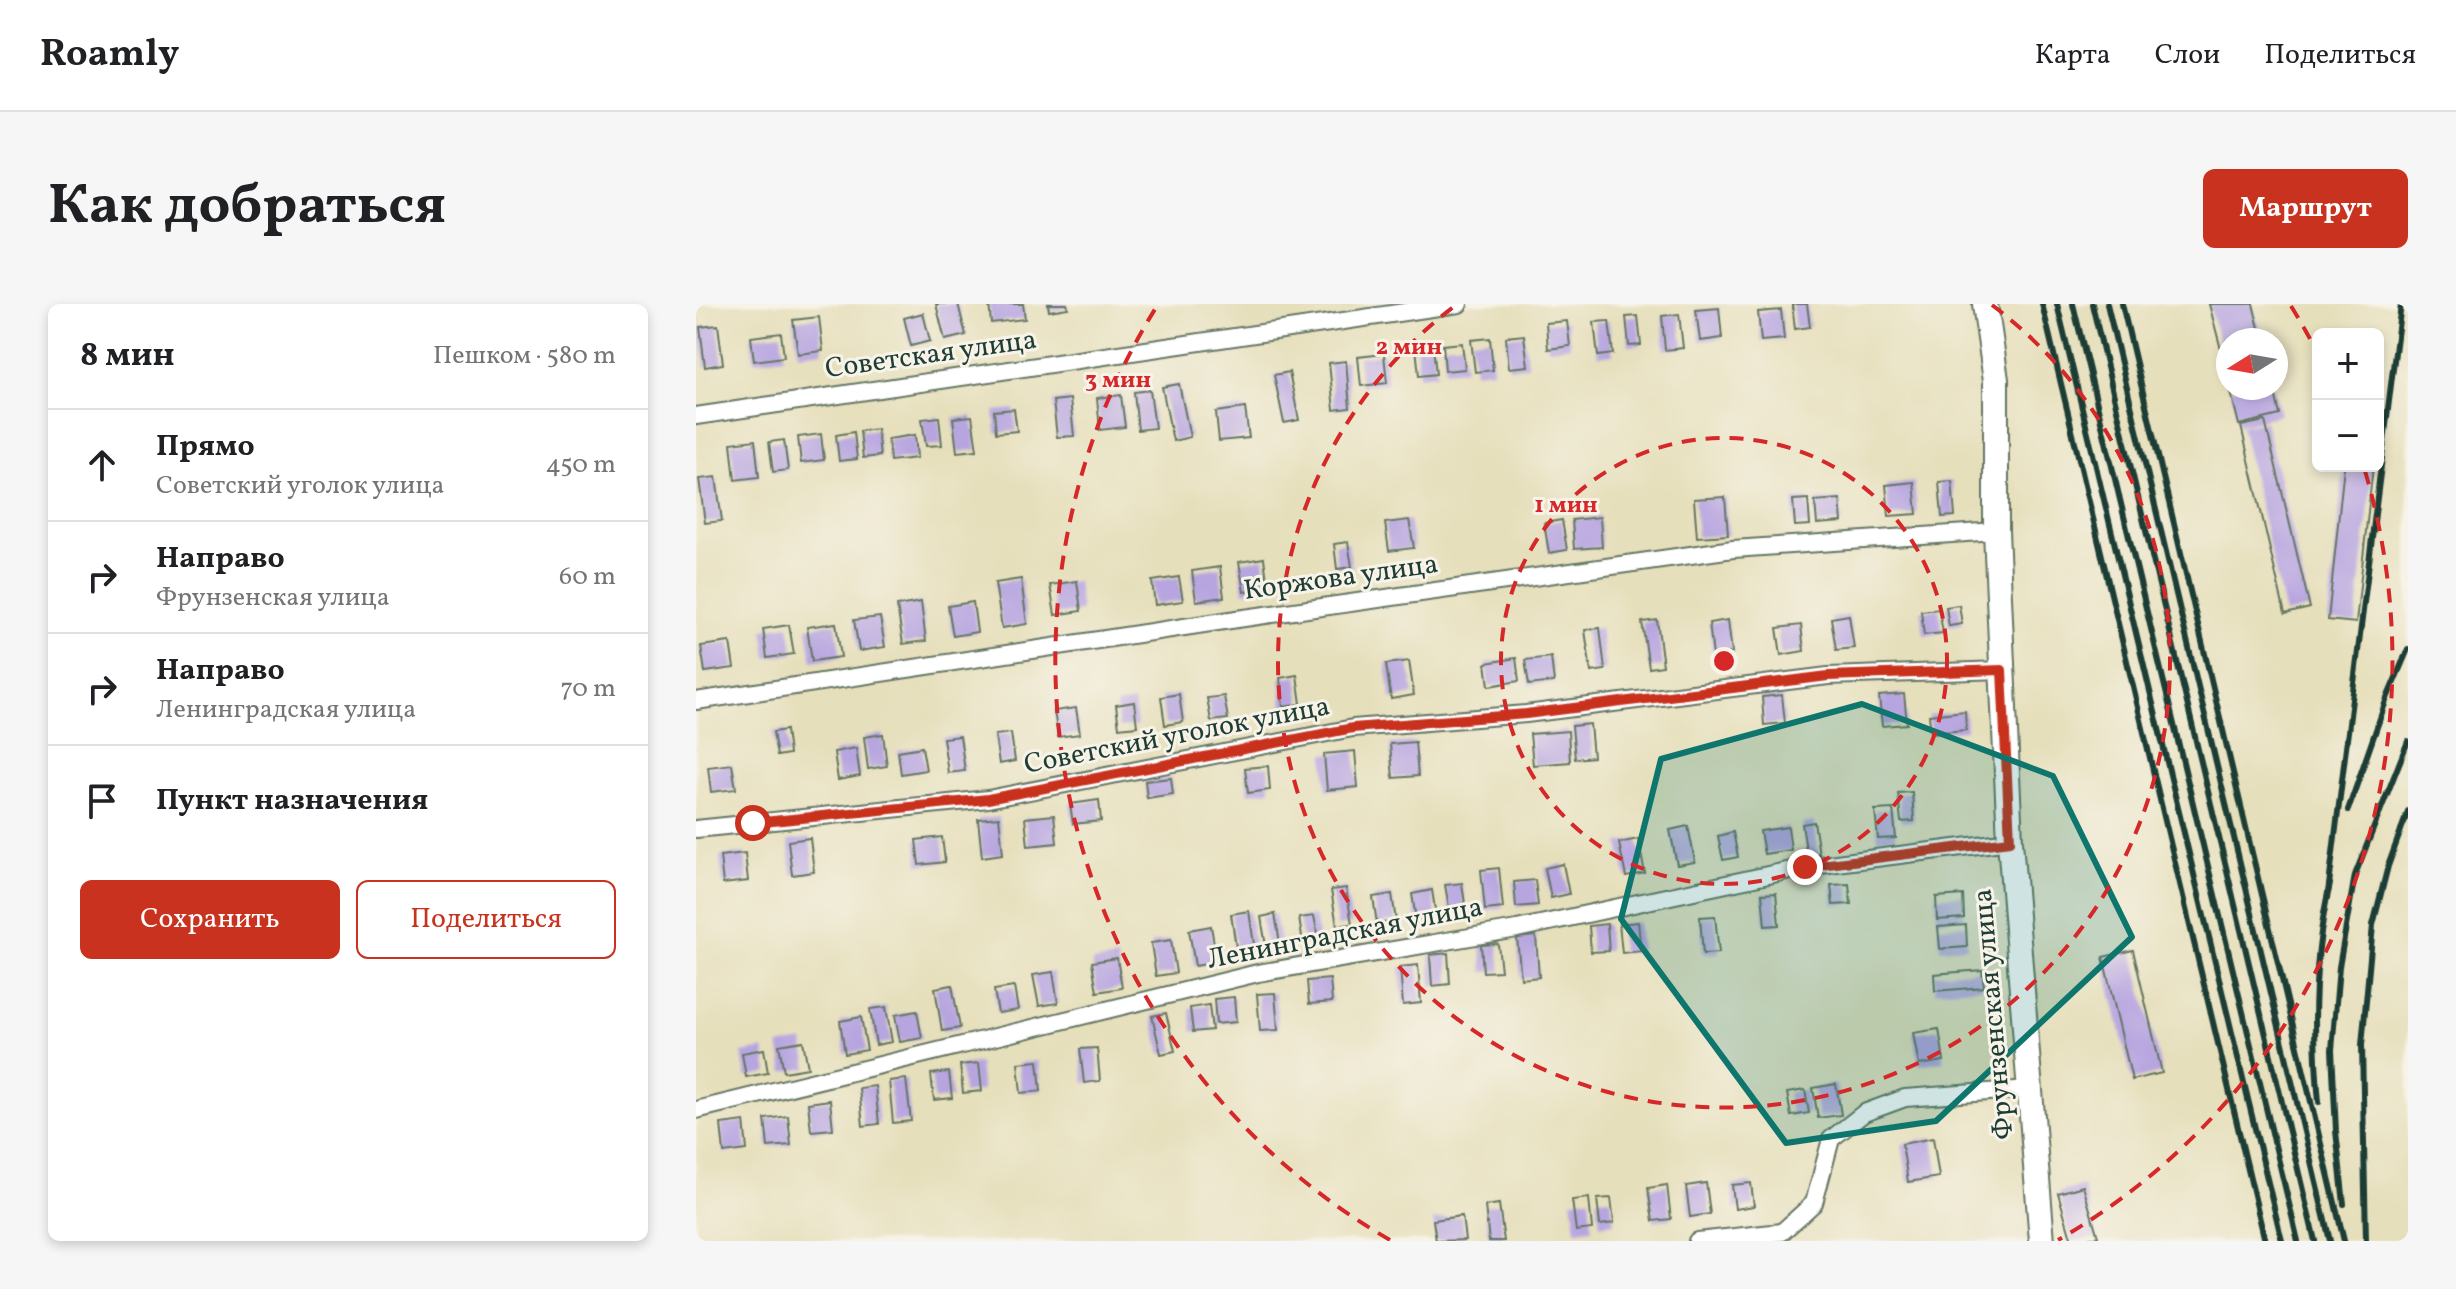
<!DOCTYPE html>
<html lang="ru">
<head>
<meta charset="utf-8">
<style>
  body { margin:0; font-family:Vollkorn,serif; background:#f6f6f6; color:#202124 }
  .controls { position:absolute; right:24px; top:24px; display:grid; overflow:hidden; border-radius:12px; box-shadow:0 4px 12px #0003 }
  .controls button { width:72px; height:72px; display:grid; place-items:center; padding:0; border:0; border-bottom:2px solid #e0e0e0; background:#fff; color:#202124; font:40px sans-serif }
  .compass { position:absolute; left:1520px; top:24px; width:72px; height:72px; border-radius:50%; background:#fff; box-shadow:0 4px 12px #0003; rotate:259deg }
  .stop { position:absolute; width:24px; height:24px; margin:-18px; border:6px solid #c8321e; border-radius:50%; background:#fff }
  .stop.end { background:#c8321e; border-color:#fff; box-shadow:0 2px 8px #0008 }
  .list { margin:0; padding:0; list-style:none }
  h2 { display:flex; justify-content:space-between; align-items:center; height:104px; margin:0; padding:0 32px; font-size:34px }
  h2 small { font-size:26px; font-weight:400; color:#757577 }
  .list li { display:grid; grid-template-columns:52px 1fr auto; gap:24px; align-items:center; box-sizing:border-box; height:112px; padding:0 32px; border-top:2px solid #e0e0e0 }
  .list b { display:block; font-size:30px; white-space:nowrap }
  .list p { margin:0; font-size:26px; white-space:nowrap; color:#757577 }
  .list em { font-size:26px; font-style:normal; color:#757577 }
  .actions { display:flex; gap:16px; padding:24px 32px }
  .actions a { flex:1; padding:18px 0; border:2px solid #c8321e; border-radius:12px; text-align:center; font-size:28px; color:#c8321e }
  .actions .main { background:#c8321e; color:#fff }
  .icon { flex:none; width:44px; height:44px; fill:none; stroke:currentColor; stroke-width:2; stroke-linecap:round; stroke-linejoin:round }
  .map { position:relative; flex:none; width:1712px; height:937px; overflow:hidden; border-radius:12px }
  header { display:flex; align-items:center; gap:48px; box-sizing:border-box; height:112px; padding:0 40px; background:#fff; border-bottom:2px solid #e0e0e0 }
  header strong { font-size:38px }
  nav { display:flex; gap:44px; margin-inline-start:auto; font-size:28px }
  .intro { display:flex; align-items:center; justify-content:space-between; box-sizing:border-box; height:192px; padding:0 48px }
  h1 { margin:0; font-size:56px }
  .button { padding:20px 36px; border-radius:12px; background:#c8321e; color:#fff; font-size:28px; font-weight:700 }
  main { display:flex; gap:48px; padding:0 48px }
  aside { flex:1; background:#fff; border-radius:12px; box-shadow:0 4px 12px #0003 }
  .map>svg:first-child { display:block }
  .building { fill:#b7a5e0 }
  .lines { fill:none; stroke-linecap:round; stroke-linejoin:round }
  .street-casing { stroke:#657663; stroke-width:20 }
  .secondary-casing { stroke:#657663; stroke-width:28 }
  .street { stroke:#fff; stroke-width:16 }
  .secondary { stroke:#fff; stroke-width:24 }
  .rail { stroke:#1f3d34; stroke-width:6 }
  .route { stroke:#c8321e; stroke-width:10 }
  .marked { fill:#0f766e; fill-opacity:0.2; stroke:#0f766e; stroke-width:6; stroke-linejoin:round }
  .ring { fill:none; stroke:#d62828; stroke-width:4; stroke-dasharray:14 10 }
  .labels { text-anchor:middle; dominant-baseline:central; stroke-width:6; stroke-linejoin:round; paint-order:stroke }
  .street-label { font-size:28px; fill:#1f3d34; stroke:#f7f3e8 }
  .centre { fill:#d62828; stroke:#f7f3e8; stroke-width:4 }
  .ring-label { font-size:24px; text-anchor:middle; font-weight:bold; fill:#d62828; stroke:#f7f3e8; stroke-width:6; stroke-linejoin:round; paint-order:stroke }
</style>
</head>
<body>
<header>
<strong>Roamly</strong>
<nav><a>Карта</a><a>Слои</a><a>Поделиться</a></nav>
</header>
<div class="intro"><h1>Как добраться</h1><a class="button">Маршрут</a></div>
<main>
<aside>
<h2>8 мин<small>Пешком · 580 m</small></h2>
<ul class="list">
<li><svg class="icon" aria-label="ahead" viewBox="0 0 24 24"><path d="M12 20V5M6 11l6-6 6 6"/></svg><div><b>Прямо</b><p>Советский уголок улица</p></div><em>450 m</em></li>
<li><svg class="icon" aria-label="right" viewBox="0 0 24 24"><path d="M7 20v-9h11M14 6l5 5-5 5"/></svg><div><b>Направо</b><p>Фрунзенская улица</p></div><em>60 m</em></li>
<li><svg class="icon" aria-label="right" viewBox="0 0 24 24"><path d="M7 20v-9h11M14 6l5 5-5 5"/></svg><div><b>Направо</b><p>Ленинградская улица</p></div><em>70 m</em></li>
<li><svg class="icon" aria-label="arrive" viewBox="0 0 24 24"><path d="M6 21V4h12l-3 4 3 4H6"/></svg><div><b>Пункт назначения</b></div></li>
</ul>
<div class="actions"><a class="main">Сохранить</a><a>Поделиться</a></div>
</aside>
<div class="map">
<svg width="1712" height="937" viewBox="0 0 1712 937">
  <rect width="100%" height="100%" fill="#f7f3e8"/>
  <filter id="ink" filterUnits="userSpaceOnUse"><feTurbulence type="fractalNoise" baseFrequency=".0125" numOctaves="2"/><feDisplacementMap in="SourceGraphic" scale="16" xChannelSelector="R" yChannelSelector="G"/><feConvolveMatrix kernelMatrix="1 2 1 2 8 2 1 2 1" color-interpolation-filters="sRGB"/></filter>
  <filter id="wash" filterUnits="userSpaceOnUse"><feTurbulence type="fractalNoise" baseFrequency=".006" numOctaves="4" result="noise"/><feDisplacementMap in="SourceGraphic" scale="32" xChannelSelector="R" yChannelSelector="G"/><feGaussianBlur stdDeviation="1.8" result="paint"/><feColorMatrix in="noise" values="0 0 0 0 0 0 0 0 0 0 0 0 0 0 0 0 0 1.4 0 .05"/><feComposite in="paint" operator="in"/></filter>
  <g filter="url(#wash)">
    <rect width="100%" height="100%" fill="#e6dfbb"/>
    <g id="blocks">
      <g class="building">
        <path d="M 240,0 L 262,0 L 270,31 L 249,36 Z"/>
        <path d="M 293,0 L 327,0 L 329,15 L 295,19 Z"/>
        <path d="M 352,0 L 371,0 L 372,4 L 353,7 Z"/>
        <path d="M 1096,0 L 1111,0 L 1114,23 L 1099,25 Z"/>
        <path d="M 1513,0 L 1557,0 L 1566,36 L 1532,36 L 1532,72 Z"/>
        <path d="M 1023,4 L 1026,34 L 1004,37 L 1000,6 Z"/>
        <path d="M 1085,6 L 1088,35 L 1065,37 L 1062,8 Z"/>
        <path d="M 227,9 L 234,37 L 215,42 L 208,14 Z"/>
        <path d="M 983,10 L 987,44 L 969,46 L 966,12 Z"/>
        <path d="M 942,12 L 945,41 L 933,42 L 930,13 Z"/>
        <path d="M 123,13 L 127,47 L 102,50 L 97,16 Z"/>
        <path d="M 871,17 L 874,42 L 852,45 L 850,19 Z"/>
        <path d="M 913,17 L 917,50 L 902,52 L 898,18 Z"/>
        <path d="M 22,21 L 27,60 L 9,63 L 4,23 Z"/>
        <path d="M 85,29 L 88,53 L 58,57 L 55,33 Z"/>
        <path d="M 828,31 L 832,62 L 813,64 L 810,33 Z"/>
        <path d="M 794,34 L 797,66 L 779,68 L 775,36 Z"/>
        <path d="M 766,39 L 769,65 L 749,67 L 747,41 Z"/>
        <path d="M 737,42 L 740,70 L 723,72 L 720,43 Z"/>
        <path d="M 688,50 L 691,79 L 665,82 L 662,53 Z"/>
        <path d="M 650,57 L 654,104 L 638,106 L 633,59 Z"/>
        <path d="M 593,68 L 603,116 L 588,119 L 578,71 Z"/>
        <path d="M 483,80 L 494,133 L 477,137 L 466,83 Z"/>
        <path d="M 1534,84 L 1578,84 L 1584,111 L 1543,121 Z"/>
        <path d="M 454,86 L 459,124 L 442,126 L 438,88 Z"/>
        <path d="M 425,91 L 429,123 L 404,126 L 401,94 Z"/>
        <path d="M 374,95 L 378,132 L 361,133 L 357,97 Z"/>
        <path d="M 549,104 L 553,134 L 523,137 L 520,108 Z"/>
        <path d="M 318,105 L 321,127 L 300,129 L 298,107 Z"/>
        <path d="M 276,112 L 281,146 L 261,148 L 257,114 Z"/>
        <path d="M 243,113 L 246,141 L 230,142 L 226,115 Z"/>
        <path d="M 1569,117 L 1614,304 L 1589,310 L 1545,122 Z"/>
        <path d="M 181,125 L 184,152 L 167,154 L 164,127 Z"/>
        <path d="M 158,128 L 161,155 L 143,157 L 140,131 Z"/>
        <path d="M 125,130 L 128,156 L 105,159 L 102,133 Z"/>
        <path d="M 219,131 L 221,154 L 194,157 L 192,135 Z"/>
        <path d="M 59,136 L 63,173 L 39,176 L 35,139 Z"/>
        <path d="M 88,136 L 92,166 L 77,168 L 73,138 Z"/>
        <path d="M 1648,162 L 1677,162 L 1660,319 L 1632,316 Z"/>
        <path d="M 20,173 L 26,217 L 9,219 L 3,175 Z"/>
        <path d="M 1256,177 L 1259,212 L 1246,213 L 1243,178 Z"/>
        <path d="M 1218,178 L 1221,210 L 1193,212 L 1190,181 Z"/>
        <path d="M 1029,193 L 1032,231 L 1001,233 L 998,195 Z"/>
        <path d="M 1112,195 L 1114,221 L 1099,222 L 1097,196 Z"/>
        <path d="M 1144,195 L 1146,218 L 1121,220 L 1119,197 Z"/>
        <path d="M 904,213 L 906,243 L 878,245 L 876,216 Z"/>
        <path d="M 713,216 L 718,244 L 693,247 L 689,219 Z"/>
        <path d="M 866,216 L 871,246 L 853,249 L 848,219 Z"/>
        <path d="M 652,238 L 656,263 L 641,265 L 638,240 Z"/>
        <path d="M 568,254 L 572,284 L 548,288 L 543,258 Z"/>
        <path d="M 524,263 L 528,293 L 500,297 L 496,267 Z"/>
        <path d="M 483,273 L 487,297 L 459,301 L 456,277 Z"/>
        <path d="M 325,275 L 331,320 L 306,324 L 299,279 Z"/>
        <path d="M 381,277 L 385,307 L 359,311 L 354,281 Z"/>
        <path d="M 225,298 L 230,337 L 207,340 L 201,302 Z"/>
        <path d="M 277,298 L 281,328 L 257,332 L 252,302 Z"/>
        <path d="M 1263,301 L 1266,320 L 1253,322 L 1250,303 Z"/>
        <path d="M 1243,305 L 1247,329 L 1228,331 L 1225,307 Z"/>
        <path d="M 1153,311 L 1158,344 L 1140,346 L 1135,314 Z"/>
        <path d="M 184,313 L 189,343 L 163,347 L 158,316 Z"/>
        <path d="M 961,316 L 967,362 L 953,364 L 946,318 Z"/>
        <path d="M 1032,316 L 1036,349 L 1017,352 L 1013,319 Z"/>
        <path d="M 140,319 L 145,353 L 116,357 L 111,323 Z"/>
        <path d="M 93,321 L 98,350 L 71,354 L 67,325 Z"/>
        <path d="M 1105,321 L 1108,347 L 1085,351 L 1081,324 Z"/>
        <path d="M 904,324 L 909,366 L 895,368 L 889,326 Z"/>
        <path d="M 34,338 L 38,364 L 9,368 L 5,342 Z"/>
        <path d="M 855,353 L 858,378 L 833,381 L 829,356 Z"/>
        <path d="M 820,354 L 823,377 L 793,382 L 790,359 Z"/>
        <path d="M 713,357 L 718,391 L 695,395 L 690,360 Z"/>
        <path d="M 601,371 L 605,400 L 587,403 L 584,374 Z"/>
        <path d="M 483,390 L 487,418 L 469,421 L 465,393 Z"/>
        <path d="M 1208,390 L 1211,420 L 1186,422 L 1183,392 Z"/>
        <path d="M 1086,391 L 1089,419 L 1068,421 L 1066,393 Z"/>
        <path d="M 528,392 L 532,415 L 515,417 L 511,394 Z"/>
        <path d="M 438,398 L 441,422 L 423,424 L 420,401 Z"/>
        <path d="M 380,404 L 384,430 L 362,433 L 358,407 Z"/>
        <path d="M 1269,407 L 1270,426 L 1235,429 L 1233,411 Z"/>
        <path d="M 894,420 L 897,453 L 879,455 L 876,422 Z"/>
        <path d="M 90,426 L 93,450 L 81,452 L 77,428 Z"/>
        <path d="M 872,427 L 874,458 L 837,461 L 834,430 Z"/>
        <path d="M 315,429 L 319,457 L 303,460 L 299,431 Z"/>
        <path d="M 187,430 L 191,462 L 172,465 L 168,433 Z"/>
        <path d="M 264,432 L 269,467 L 252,469 L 247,434 Z"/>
        <path d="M 719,438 L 722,472 L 697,474 L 694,440 Z"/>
        <path d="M 226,443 L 230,466 L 205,470 L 202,447 Z"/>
        <path d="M 160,444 L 164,472 L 142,476 L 138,448 Z"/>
        <path d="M 659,447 L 662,483 L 631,486 L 628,450 Z"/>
        <path d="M 36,460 L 40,485 L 15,488 L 12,463 Z"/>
        <path d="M 572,462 L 574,486 L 552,489 L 549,464 Z"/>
        <path d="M 475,474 L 477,490 L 451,494 L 449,477 Z"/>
        <path d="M 1216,488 L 1218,517 L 1205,518 L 1202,489 Z"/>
        <path d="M 403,496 L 405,517 L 377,520 L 374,500 Z"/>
        <path d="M 1197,505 L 1200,534 L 1182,535 L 1179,506 Z"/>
        <path d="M 358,511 L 361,539 L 332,542 L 329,514 Z"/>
        <path d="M 303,513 L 307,550 L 286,553 L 282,515 Z"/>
        <path d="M 1118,518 L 1123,550 L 1111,552 L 1106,520 Z"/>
        <path d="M 992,522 L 999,558 L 981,561 L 974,526 Z"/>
        <path d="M 1092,523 L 1095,546 L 1068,550 L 1064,527 Z"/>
        <path d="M 1037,528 L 1042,553 L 1027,556 L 1022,532 Z"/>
        <path d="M 246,533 L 249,558 L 223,561 L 220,536 Z"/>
        <path d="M 114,534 L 118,568 L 96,571 L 92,537 Z"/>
        <path d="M 942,535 L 949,569 L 930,573 L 923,539 Z"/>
        <path d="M 49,549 L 52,577 L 27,580 L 24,552 Z"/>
        <path d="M 867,560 L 873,590 L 855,594 L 849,564 Z"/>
        <path d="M 803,564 L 807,604 L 789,606 L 785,566 Z"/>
        <path d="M 839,576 L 842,601 L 820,603 L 818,578 Z"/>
        <path d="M 766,579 L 770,607 L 754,609 L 749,581 Z"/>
        <path d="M 1153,580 L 1155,600 L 1137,601 L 1135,581 Z"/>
        <path d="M 650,584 L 656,620 L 641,622 L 635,586 Z"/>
        <path d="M 736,586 L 740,612 L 720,615 L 716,590 Z"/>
        <path d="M 1080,589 L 1083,621 L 1069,622 L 1066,590 Z"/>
        <path d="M 696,590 L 700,617 L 681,620 L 677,593 Z"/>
        <path d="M 1267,591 L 1268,614 L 1241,616 L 1240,593 Z"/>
        <path d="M 553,607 L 559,647 L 541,650 L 535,610 Z"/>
        <path d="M 579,610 L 585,645 L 571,648 L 565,613 Z"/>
        <path d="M 618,612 L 623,636 L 607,639 L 603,614 Z"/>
        <path d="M 1019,612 L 1023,649 L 1007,650 L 1004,613 Z"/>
        <path d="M 942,618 L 945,647 L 926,649 L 923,620 Z"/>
        <path d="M 911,620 L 913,647 L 895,648 L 893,622 Z"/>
        <path d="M 1270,621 L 1271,643 L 1244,645 L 1242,623 Z"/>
        <path d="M 515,622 L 521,658 L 499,662 L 493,626 Z"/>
        <path d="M 840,632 L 843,673 L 825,675 L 821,634 Z"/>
        <path d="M 475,636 L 480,669 L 460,672 L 455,639 Z"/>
        <path d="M 802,640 L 805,667 L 787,668 L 785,641 Z"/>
        <path d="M 1437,646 L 1466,769 L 1436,776 L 1407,653 Z"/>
        <path d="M 752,649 L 754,680 L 736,682 L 734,651 Z"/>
        <path d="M 421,654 L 426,684 L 401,688 L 396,658 Z"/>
        <path d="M 722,661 L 725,699 L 707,701 L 704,663 Z"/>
        <path d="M 1286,666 L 1288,683 L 1239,687 L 1238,670 Z"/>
        <path d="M 357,668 L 362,699 L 343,702 L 337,671 Z"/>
        <path d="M 634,675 L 636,698 L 613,700 L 611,677 Z"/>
        <path d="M 256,681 L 264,724 L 246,727 L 239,684 Z"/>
        <path d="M 318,683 L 322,706 L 302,709 L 298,686 Z"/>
        <path d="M 579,689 L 582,726 L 564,727 L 561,690 Z"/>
        <path d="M 538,693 L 540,718 L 520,720 L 518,695 Z"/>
        <path d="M 513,701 L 516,726 L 497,728 L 494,704 Z"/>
        <path d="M 190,703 L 196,738 L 180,741 L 174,705 Z"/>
        <path d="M 221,707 L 226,734 L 204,738 L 199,711 Z"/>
        <path d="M 470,709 L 479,747 L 465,750 L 456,712 Z"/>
        <path d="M 165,713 L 171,746 L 149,750 L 144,717 Z"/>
        <path d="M 1243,725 L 1248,757 L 1223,761 L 1217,729 Z"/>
        <path d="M 107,737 L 112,764 L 88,768 L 83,741 Z"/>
        <path d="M 401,744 L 404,777 L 388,779 L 384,745 Z"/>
        <path d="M 68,745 L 72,769 L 50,773 L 46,749 Z"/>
        <path d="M 342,757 L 345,787 L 325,789 L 322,759 Z"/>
        <path d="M 283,759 L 286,787 L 267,789 L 264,761 Z"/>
        <path d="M 253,768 L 256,794 L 238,796 L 235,770 Z"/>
        <path d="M 210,775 L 215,817 L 197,819 L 193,777 Z"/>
        <path d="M 1140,780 L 1145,811 L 1122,814 L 1117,784 Z"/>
        <path d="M 179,782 L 183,820 L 167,822 L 163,784 Z"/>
        <path d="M 1109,786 L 1113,809 L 1095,812 L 1091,789 Z"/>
        <path d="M 134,796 L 137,825 L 115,827 L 112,799 Z"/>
        <path d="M 92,812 L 95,841 L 72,843 L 69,815 Z"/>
        <path d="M 48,817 L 51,846 L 28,849 L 25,820 Z"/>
        <path d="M 1237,834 L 1243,873 L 1212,878 L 1206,840 Z"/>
        <path d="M 1010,879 L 1014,910 L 994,913 L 990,882 Z"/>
        <path d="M 1055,879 L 1058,902 L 1039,905 L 1036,881 Z"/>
        <path d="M 971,881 L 975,915 L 957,917 L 952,884 Z"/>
        <path d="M 1387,882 L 1402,933 L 1376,937 L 1362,889 Z"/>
        <path d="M 893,894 L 896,925 L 880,927 L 876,896 Z"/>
        <path d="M 915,894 L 918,919 L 904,921 L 901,895 Z"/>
        <path d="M 803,900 L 808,937 L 793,937 L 789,902 Z"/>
        <path d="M 766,912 L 769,936 L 740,937 L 737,916 Z"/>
      </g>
    </g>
  </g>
  <g filter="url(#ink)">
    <use href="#blocks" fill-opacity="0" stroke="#657663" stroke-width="2"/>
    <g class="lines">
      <g class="street-casing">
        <g id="street">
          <path d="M 0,112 L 763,0"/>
          <path d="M 0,397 L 541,315 L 1037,245 L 1300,227"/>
          <path d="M 0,525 L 292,495 L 657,424 L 830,410 L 1132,372 L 1306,366"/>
          <path d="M 0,806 L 562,669 L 821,625 L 1109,563 L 1314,537"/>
          <path d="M 1001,937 L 1086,928 L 1118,899 L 1135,835 L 1168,809 L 1209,794 L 1334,785"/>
        </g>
      </g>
      <g class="secondary-casing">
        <path id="secondary" d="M 1289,0 L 1300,76 L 1300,227 L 1314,537 L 1346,937"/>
      </g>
      <use href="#street" class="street"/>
      <use href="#secondary" class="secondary"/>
      <g class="rail">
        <path d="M 1346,0 L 1569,937"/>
        <path d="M 1361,0 L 1586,937"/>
        <path d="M 1377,0 L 1602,937"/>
        <path d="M 1396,0 L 1619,937"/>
        <path d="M 1411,0 L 1634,937"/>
        <path d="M 1426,0 L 1648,937"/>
        <path d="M 1652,506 L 1690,397 L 1712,345"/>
        <path d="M 1632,589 L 1705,0"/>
        <path d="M 1623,798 C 1616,725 1617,652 1634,580"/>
        <path d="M 1648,900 L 1640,827 L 1636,746 L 1643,663 L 1659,571 L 1712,437"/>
        <path d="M 1670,937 L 1666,741 L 1677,621 L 1692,562 L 1712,507"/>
      </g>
    </g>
  </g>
  <g class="lines" filter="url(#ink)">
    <path class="route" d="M 57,519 L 292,495 L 657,424 L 830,410 L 1132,372 L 1306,366 L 1314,537 L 1109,563"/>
  </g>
  <path class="marked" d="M 1166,400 L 1357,472 L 1436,633 L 1240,817 L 1090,839 L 925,615 L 965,455 Z"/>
  <g class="ring">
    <circle cx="1028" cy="357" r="223"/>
    <path d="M1296 1A446 446 0 1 1 760 1"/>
    <path d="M694 936A669 669 0 0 1 461 2M1595 2A669 669 0 0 1 1621 48M1669 167A669 669 0 0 1 1362 936"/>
  </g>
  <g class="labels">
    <g class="street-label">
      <text transform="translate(235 51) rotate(-8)">Советская улица</text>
      <text transform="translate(645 274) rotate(-8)">Коржова улица</text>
      <text transform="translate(481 432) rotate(-11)">Советский уголок улица</text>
      <text transform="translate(649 630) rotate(-11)">Ленинградская улица</text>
      <text transform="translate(1298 710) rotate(-95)">Фрунзенская улица</text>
    </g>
  </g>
  <circle cx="1028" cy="357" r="12" class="centre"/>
  <g class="ring-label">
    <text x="713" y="50">2 мин</text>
    <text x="422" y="83">3 мин</text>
    <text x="870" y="208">1 мин</text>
  </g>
</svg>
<div class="controls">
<button>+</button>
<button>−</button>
</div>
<svg class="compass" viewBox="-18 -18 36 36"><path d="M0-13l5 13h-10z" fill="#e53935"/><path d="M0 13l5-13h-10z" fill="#757577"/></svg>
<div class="stop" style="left:57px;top:519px"></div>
<div class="stop end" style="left:1109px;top:563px"></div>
</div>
</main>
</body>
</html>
